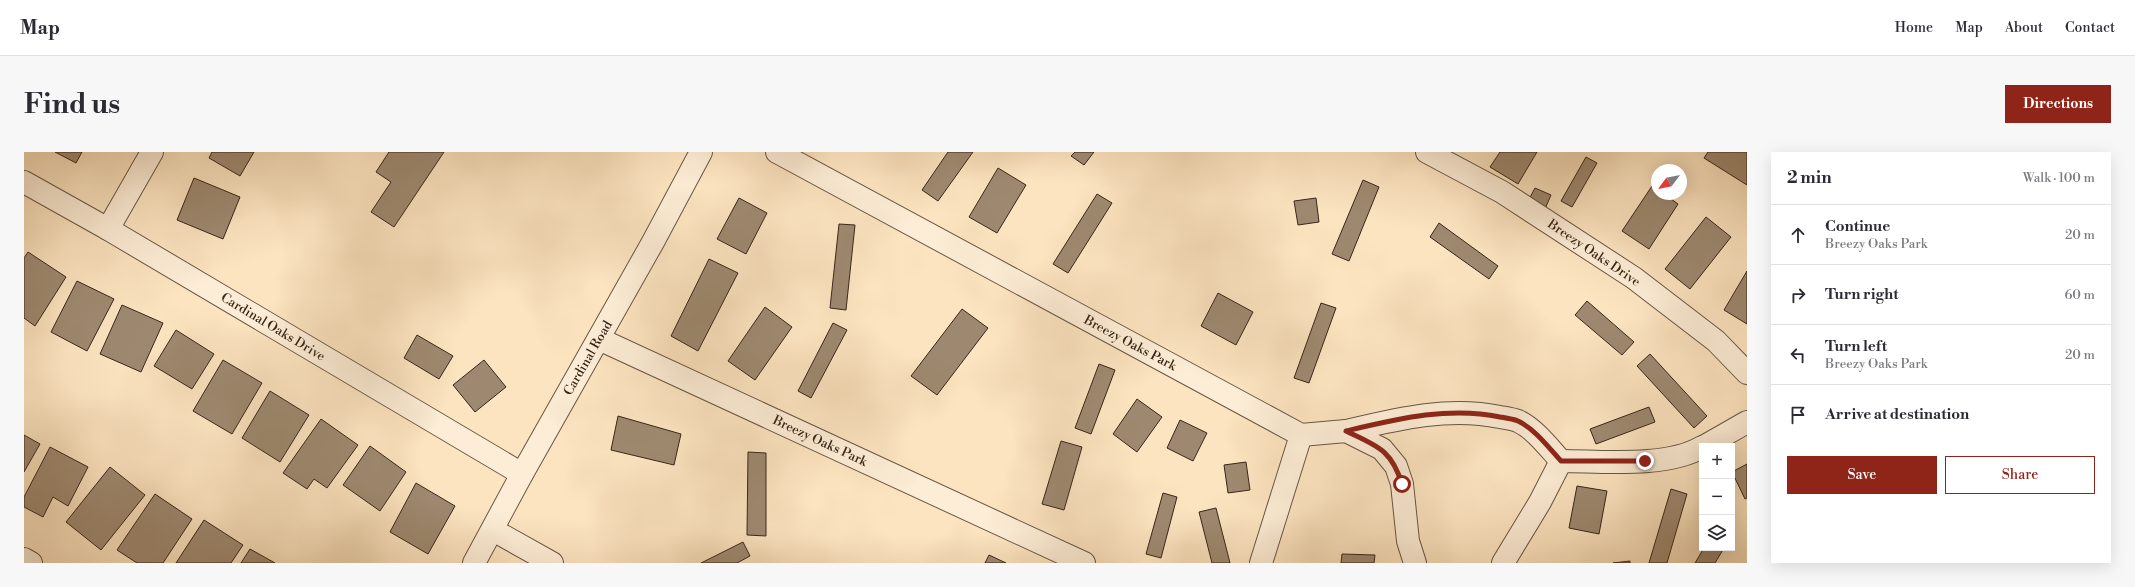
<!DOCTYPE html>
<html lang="en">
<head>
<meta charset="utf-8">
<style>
  body { margin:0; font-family:"Libre Bodoni",serif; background:#f7f7f7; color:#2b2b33 }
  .controls { position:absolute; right:12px; bottom:12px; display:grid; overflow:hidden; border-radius:0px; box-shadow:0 4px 16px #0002 }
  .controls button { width:36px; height:36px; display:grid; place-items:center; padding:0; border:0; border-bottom:1px solid #e1e1e2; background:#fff; color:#2b2b33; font:20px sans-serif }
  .compass { position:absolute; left:1627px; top:12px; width:36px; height:36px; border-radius:50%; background:#fff; box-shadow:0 4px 16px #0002; rotate:238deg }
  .stop { position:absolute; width:12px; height:12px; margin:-9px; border:3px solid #8f2418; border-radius:50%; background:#fff }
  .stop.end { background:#8f2418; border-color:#fff; box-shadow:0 1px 4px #0008 }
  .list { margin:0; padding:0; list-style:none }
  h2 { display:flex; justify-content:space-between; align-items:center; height:52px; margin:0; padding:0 16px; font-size:17px }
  h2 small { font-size:13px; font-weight:400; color:#7c7c81 }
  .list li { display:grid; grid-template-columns:26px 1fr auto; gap:12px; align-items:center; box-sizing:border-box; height:60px; padding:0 16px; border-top:1px solid #e1e1e2 }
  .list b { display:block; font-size:15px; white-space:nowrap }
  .list p { margin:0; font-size:13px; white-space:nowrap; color:#7c7c81 }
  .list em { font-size:13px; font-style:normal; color:#7c7c81 }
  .actions { display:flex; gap:8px; padding:12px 16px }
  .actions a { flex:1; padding:9px 0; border:1px solid #8f2418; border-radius:0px; text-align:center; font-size:14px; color:#8f2418 }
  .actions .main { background:#8f2418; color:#fff }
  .icon { flex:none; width:22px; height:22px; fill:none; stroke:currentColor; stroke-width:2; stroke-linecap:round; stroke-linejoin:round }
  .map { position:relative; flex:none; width:1723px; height:411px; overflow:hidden; border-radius:0px }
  header { display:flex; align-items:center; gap:24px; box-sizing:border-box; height:56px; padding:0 20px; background:#fff; border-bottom:1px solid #e1e1e2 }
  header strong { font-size:19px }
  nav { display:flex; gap:22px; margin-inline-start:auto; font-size:14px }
  .intro { display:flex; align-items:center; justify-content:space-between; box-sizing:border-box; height:96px; padding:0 24px }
  h1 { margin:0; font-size:28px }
  .button { padding:10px 18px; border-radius:0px; background:#8f2418; color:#fff; font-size:14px; font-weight:700 }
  main { display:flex; gap:24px; padding:0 24px }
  aside { flex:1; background:#fff; border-radius:0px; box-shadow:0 4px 16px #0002 }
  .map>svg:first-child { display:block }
  .building { fill:#9e8970; stroke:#382619 }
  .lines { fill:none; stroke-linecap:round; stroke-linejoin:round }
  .minor-casing { stroke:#695643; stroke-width:24 }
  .minor { stroke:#fdedd6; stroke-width:22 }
  .route { stroke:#8f2418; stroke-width:5 }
  .labels { text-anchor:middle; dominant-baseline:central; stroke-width:3.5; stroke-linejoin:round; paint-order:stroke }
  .street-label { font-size:13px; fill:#382619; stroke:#fdedd6 }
</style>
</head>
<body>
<header>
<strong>Map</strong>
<nav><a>Home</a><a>Map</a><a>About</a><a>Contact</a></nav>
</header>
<div class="intro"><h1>Find us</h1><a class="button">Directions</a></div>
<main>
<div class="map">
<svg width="1723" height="411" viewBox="0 0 1723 411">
  <rect width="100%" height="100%" fill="#fce4c0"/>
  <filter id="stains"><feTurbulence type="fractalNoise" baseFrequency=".005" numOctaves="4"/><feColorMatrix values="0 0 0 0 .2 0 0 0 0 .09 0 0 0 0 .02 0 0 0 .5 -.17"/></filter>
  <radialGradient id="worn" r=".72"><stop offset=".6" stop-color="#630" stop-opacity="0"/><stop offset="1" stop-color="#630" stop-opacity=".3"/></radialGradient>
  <g class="building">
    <path d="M 31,0 L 58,0 L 52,11 Z"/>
    <path d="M 188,0 L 230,0 L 216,24 L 185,6 Z"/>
    <path d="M 365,0 L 420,0 L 370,75 L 347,60 L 367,30 L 352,20 Z"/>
    <path d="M 924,0 L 949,0 L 914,49 L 898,38 Z"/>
    <path d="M 1051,0 L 1070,0 L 1060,13 L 1047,4 Z"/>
    <path d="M 1476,0 L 1513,0 L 1494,32 L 1466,15 Z"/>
    <path d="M 1684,0 L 1723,0 L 1723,33 L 1680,6 Z"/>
    <path d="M 1562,5 L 1573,11 L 1548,55 L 1537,49 Z"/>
    <path d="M 974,16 L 1002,33 L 973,81 L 945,65 Z"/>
    <path d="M 170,26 L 216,45 L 199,87 L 153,68 Z"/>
    <path d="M 1339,28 L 1355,35 L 1325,109 L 1308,102 Z"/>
    <path d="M 1628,34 L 1633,37 L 1633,42 L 1640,42 L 1654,52 L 1625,97 L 1598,79 Z"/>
    <path d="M 1511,36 L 1527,43 L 1521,57 L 1504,49 Z"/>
    <path d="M 1073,42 L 1088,51 L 1044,121 L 1029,112 Z"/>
    <path d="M 715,46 L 743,61 L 722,102 L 693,87 Z"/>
    <path d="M 1292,46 L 1295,70 L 1274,73 L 1270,49 Z"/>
    <path d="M 1682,65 L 1707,85 L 1666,137 L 1641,117 Z"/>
    <path d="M 1415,71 L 1474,114 L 1465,127 L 1406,85 Z"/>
    <path d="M 815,72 L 831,73 L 822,158 L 806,156 Z"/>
    <path d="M 4,100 L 42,125 L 11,174 L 0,166 L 0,106 Z"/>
    <path d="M 685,107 L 714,121 L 674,199 L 647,184 Z"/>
    <path d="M 1723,119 L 1723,172 L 1700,158 Z"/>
    <path d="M 53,129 L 90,147 L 63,199 L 27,180 Z"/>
    <path d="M 1194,141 L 1229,160 L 1212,193 L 1177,174 Z"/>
    <path d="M 1563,149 L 1610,190 L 1598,203 L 1551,163 Z"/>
    <path d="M 1297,151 L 1312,156 L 1285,231 L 1270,226 Z"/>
    <path d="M 98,153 L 139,171 L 117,220 L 76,202 Z"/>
    <path d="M 741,155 L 768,175 L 731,228 L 704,209 Z"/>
    <path d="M 938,157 L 964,176 L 913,243 L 887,224 Z"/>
    <path d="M 809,171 L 823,178 L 787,246 L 774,239 Z"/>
    <path d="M 152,178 L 190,202 L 168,237 L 130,214 Z"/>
    <path d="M 393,183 L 429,204 L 415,227 L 380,206 Z"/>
    <path d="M 1626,202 L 1683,264 L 1670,276 L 1613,214 Z"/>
    <path d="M 199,208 L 238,231 L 208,282 L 169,259 Z"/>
    <path d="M 460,208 L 482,235 L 451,260 L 429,233 Z"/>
    <path d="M 1075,212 L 1091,218 L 1067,282 L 1051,276 Z"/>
    <path d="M 246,239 L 285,263 L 256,310 L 218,286 Z"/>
    <path d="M 1113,247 L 1138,265 L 1113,300 L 1089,282 Z"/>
    <path d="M 1625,255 L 1631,270 L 1572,292 L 1566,277 Z"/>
    <path d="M 594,264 L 657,282 L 650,313 L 587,298 Z"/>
    <path d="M 297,267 L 334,293 L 303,336 L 290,327 L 283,337 L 259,321 Z"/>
    <path d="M 1156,268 L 1183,281 L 1169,309 L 1143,296 Z"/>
    <path d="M 0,283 L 16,292 L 0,320 Z"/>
    <path d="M 1037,289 L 1058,295 L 1040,358 L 1018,352 Z"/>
    <path d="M 346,294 L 382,320 L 356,359 L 319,333 Z"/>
    <path d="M 26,295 L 64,315 L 44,354 L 29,345 L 19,365 L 0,355 L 0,345 Z"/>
    <path d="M 724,300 L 742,301 L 742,384 L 723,383 Z"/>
    <path d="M 1222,310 L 1226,338 L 1204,341 L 1200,313 Z"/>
    <path d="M 1723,312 L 1723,346 L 1721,347 L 1708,320 Z"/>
    <path d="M 86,315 L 121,343 L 77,398 L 42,370 Z"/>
    <path d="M 392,331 L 431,354 L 404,402 L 366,380 Z"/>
    <path d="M 1553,334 L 1583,339 L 1575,382 L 1545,376 Z"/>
    <path d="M 1647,337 L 1663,342 L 1643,411 L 1625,411 Z"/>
    <path d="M 1139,341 L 1153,345 L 1137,406 L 1122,402 Z"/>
    <path d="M 131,342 L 168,367 L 139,411 L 113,411 L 93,398 Z"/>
    <path d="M 1192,356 L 1206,411 L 1188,411 L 1175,360 Z"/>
    <path d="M 180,368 L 219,393 L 207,411 L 152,411 Z"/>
    <path d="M 719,390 L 726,404 L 713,411 L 677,411 Z"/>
    <path d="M 1680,396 L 1700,396 L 1691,411 L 1671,411 Z"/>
    <path d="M 226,397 L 251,411 L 217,411 Z"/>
    <path d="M 1318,402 L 1351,403 L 1350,411 L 1317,411 Z"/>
    <path d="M 965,403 L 982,411 L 961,411 Z"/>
    <path d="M 1606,409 L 1606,411 L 1589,411 Z"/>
  </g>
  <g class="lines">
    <g class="minor-casing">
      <g id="minor">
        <path d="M 753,0 L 1277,283 L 1322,279 L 1358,297 L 1372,314 L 1378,332 L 1384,389 L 1391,411"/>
        <path d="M 1403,0 L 1478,40 L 1610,126 L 1692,189 L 1723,221"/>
        <path d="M 0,30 L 84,77 L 498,322"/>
        <path d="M 84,77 L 128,0"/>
        <path d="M 575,187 L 1060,411"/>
        <path d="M 1322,279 C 1373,267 1425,254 1476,265 C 1482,266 1489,267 1494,269 C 1511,277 1525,296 1537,309"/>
        <path d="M 1681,294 L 1723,270"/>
        <path d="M 469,378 L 528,411"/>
        <path d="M 0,407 L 7,411"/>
        <path d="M 450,411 L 498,322 L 629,90 L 677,0"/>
        <path d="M 1237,411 L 1277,283"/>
        <path d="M 1479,411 L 1516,350 L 1537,309 C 1578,309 1642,316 1678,295"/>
      </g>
    </g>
    <use href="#minor" class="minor"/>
  </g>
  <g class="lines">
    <path class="route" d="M 1378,332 C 1367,297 1353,294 1322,279 C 1373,267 1425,254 1476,265 C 1482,266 1489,267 1494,269 C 1511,277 1525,296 1537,309 L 1621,309"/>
  </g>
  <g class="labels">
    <g class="street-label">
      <text transform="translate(1570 101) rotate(34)">Breezy Oaks Drive</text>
      <text transform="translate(249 175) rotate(31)">Cardinal Oaks Drive</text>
      <text transform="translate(1106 191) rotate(28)">Breezy Oaks Park</text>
      <text transform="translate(564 206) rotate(-60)">Cardinal Road</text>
      <text transform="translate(796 289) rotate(25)">Breezy Oaks Park</text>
    </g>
  </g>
  <rect width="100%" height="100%" filter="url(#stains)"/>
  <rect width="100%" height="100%" fill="url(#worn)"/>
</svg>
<div class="controls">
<button>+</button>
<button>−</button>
<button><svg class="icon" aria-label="layers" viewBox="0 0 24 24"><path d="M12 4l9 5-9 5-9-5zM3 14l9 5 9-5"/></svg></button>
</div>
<svg class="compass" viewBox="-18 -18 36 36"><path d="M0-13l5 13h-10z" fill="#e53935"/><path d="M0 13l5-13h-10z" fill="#7c7c81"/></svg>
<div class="stop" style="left:1378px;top:332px"></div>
<div class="stop end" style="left:1621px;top:309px"></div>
</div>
<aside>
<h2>2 min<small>Walk · 100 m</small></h2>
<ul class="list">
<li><svg class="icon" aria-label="ahead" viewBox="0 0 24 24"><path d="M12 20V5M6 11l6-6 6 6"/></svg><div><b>Continue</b><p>Breezy Oaks Park</p></div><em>20 m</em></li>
<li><svg class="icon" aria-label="right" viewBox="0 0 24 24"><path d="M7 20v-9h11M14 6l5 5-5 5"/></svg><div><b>Turn right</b></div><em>60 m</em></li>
<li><svg class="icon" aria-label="left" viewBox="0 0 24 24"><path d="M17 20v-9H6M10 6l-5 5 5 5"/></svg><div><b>Turn left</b><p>Breezy Oaks Park</p></div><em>20 m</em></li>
<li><svg class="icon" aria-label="arrive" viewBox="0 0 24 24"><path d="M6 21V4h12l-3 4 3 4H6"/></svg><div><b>Arrive at destination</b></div></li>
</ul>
<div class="actions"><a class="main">Save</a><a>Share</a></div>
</aside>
</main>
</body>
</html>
